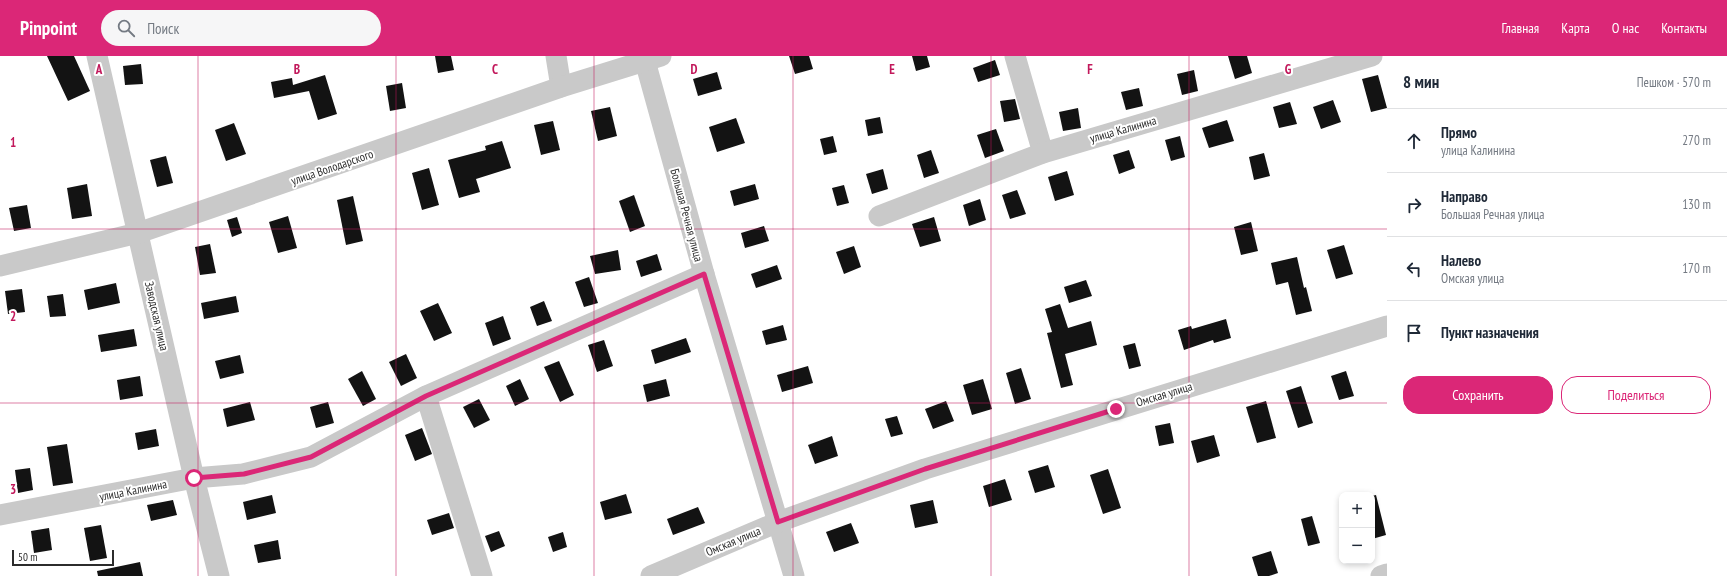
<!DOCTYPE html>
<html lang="ru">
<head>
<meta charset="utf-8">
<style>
  body { margin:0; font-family:"PT Sans Narrow",sans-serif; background:#f6f6f7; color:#1f2937 }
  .controls { position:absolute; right:12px; bottom:12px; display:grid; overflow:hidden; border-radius:8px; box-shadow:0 2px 6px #0003 }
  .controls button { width:36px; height:36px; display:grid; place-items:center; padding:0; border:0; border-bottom:1px solid #e0e1e3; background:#fff; color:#1f2937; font:20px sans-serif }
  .scale { position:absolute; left:12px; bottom:10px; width:102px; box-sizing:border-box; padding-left:4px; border:2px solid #2c2c2c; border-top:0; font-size:11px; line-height:14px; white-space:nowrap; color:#2c2c2c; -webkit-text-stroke:3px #fff; paint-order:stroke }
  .stop { position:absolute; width:12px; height:12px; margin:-9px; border:3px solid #db2777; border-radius:50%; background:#fff }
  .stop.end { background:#db2777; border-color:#fff; box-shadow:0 1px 4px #0008 }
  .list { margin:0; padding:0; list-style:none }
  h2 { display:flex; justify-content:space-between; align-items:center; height:52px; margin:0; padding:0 16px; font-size:17px }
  h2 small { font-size:13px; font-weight:400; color:#747a83 }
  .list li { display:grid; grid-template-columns:26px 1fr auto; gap:12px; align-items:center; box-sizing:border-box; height:64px; padding:0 16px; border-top:1px solid #e0e1e3 }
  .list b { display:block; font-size:15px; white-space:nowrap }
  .list p { margin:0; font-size:13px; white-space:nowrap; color:#747a83 }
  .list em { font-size:13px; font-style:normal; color:#747a83 }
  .actions { display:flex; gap:8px; padding:12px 16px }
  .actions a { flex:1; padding:9px 0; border:1px solid #db2777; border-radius:16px; text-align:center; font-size:14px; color:#db2777 }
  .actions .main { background:#db2777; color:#fff }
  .icon { flex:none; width:22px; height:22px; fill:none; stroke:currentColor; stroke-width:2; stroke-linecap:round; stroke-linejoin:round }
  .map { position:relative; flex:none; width:1387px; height:520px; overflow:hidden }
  header { display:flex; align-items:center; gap:24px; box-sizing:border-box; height:56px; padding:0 20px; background:#db2777; color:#fff }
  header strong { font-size:19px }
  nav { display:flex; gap:22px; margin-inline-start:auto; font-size:14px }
  .search { width:280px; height:36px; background:#f6f6f7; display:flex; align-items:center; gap:10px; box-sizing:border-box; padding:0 14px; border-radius:22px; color:#747a83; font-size:15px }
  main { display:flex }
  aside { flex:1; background:#fff }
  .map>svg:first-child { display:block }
  .building { fill:#131313 }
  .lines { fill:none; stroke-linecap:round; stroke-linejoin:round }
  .minor { stroke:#c9c9c9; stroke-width:21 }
  .route { stroke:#db2777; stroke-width:5 }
  .grid { fill:none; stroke:#c2185b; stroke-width:1; stroke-opacity:0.55 }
  .labels { text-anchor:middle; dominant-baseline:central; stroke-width:4; stroke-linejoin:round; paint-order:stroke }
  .street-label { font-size:12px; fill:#2c2c2c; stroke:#fff }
  .grid-label { font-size:13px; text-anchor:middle; font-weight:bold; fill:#c2185b; stroke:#fff; stroke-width:4; stroke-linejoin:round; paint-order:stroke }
</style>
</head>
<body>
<header>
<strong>Pinpoint</strong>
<div class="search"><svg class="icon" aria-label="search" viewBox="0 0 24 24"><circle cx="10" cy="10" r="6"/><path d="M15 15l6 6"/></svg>Поиск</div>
<nav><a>Главная</a><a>Карта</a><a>О нас</a><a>Контакты</a></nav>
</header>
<main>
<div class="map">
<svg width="1387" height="520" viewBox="0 0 1387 520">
  <rect width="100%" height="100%" fill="#fff"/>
  <g class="building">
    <path d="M 47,0 L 74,0 L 90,35 L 68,45 Z"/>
    <path d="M 435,0 L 451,0 L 454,14 L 438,17 Z"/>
    <path d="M 789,0 L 809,0 L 813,13 L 795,18 Z"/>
    <path d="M 912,0 L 927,0 L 930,11 L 916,15 Z"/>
    <path d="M 1228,0 L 1247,0 L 1252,17 L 1235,23 Z"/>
    <path d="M 995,4 L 1000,19 L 978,26 L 973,12 Z"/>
    <path d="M 141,8 L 143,28 L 125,29 L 123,10 Z"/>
    <path d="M 1194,14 L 1198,35 L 1182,39 L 1177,18 Z"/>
    <path d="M 717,16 L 722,33 L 698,40 L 693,23 Z"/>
    <path d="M 325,19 L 337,58 L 318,64 L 309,35 L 274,42 L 271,26 L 292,22 L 293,29 Z"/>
    <path d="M 1378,19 L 1387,52 L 1371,56 L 1362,23 Z"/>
    <path d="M 402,27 L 406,52 L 390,55 L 386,30 Z"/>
    <path d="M 1139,32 L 1143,50 L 1126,54 L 1121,36 Z"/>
    <path d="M 1015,43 L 1020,63 L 1004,66 L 1000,45 Z"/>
    <path d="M 1333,44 L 1341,66 L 1321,73 L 1313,51 Z"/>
    <path d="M 1290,46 L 1297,68 L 1279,72 L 1273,51 Z"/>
    <path d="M 610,51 L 617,80 L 598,85 L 591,55 Z"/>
    <path d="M 1078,52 L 1081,72 L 1063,75 L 1059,56 Z"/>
    <path d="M 880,61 L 883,77 L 868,80 L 865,64 Z"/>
    <path d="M 736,62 L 745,87 L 717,96 L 709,71 Z"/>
    <path d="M 1227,64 L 1234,85 L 1209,92 L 1202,72 Z"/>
    <path d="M 553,65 L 560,94 L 541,99 L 534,69 Z"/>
    <path d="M 234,67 L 246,98 L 226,105 L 215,74 Z"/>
    <path d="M 996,73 L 1004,95 L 985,102 L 977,79 Z"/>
    <path d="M 833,80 L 837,96 L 824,99 L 820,83 Z"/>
    <path d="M 1180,80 L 1185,101 L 1171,105 L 1165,84 Z"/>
    <path d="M 502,85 L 511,112 L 476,123 L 480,136 L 459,142 L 448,104 L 486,94 L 485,90 Z"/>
    <path d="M 931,94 L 939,117 L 924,122 L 917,99 Z"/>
    <path d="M 1129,94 L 1135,112 L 1119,118 L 1113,99 Z"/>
    <path d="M 1264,97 L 1270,120 L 1254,124 L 1249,101 Z"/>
    <path d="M 166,100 L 173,127 L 157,131 L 150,104 Z"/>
    <path d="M 429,112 L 439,149 L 422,154 L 412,117 Z"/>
    <path d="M 883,113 L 888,133 L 872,138 L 866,118 Z"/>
    <path d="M 1067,115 L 1074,139 L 1055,145 L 1048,121 Z"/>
    <path d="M 87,128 L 92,160 L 72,163 L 67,132 Z"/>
    <path d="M 755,128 L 759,143 L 734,150 L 730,135 Z"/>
    <path d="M 844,129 L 849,147 L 837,150 L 832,132 Z"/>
    <path d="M 1017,134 L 1026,158 L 1010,163 L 1002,139 Z"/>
    <path d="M 634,139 L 645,170 L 630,176 L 619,145 Z"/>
    <path d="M 353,140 L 363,185 L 346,189 L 337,144 Z"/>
    <path d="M 980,143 L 986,164 L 969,170 L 963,149 Z"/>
    <path d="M 27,149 L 31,172 L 14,175 L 9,152 Z"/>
    <path d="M 288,160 L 297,192 L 278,197 L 269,166 Z"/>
    <path d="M 237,161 L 242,177 L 232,181 L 227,164 Z"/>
    <path d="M 934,161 L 941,185 L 920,191 L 912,168 Z"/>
    <path d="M 1251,166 L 1258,195 L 1241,199 L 1234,171 Z"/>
    <path d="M 764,170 L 769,185 L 745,192 L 741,177 Z"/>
    <path d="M 210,188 L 216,217 L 200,219 L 195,191 Z"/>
    <path d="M 1344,189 L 1353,218 L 1336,223 L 1327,194 Z"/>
    <path d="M 854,190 L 861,211 L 844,218 L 836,196 Z"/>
    <path d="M 618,194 L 621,214 L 595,218 L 590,200 Z"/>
    <path d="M 657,198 L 662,214 L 641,221 L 636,205 Z"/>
    <path d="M 1297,201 L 1304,232 L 1306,231 L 1312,255 L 1296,259 L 1288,226 L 1276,229 L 1271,207 Z"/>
    <path d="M 777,209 L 782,223 L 756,232 L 751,218 Z"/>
    <path d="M 589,221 L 598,247 L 584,251 L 575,226 Z"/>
    <path d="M 1086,224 L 1092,240 L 1069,247 L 1064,231 Z"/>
    <path d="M 116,227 L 120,247 L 88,254 L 84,234 Z"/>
    <path d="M 22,233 L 25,256 L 8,258 L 5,235 Z"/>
    <path d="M 63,238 L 66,260 L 50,261 L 47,240 Z"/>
    <path d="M 236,240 L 239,256 L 204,263 L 201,247 Z"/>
    <path d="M 544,245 L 552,265 L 537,270 L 530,251 Z"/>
    <path d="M 438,247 L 452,277 L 434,285 L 420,255 Z"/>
    <path d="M 1060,248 L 1068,272 L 1091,265 L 1097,289 L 1065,298 L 1073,329 L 1061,332 L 1047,277 L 1052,276 L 1045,253 Z"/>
    <path d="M 503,260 L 511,283 L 493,290 L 485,267 Z"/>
    <path d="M 1226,263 L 1231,282 L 1214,287 L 1213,284 L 1184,294 L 1178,274 L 1191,270 L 1192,273 Z"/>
    <path d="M 783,269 L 787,284 L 766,289 L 762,275 Z"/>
    <path d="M 134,273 L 137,290 L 101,296 L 98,279 Z"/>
    <path d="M 686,282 L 691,296 L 655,308 L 651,294 Z"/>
    <path d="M 604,284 L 613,310 L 597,316 L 588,289 Z"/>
    <path d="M 1135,287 L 1141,310 L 1129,313 L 1123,290 Z"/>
    <path d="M 406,298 L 417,322 L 401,330 L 389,306 Z"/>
    <path d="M 240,299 L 244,317 L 220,323 L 215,305 Z"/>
    <path d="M 559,305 L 574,339 L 560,346 L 544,311 Z"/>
    <path d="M 808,310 L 813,327 L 782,336 L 777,319 Z"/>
    <path d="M 1021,312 L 1031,343 L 1015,348 L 1006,317 Z"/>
    <path d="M 362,315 L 376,343 L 363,350 L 348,323 Z"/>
    <path d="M 1346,315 L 1354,340 L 1339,344 L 1331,320 Z"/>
    <path d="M 140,320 L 143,340 L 120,344 L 117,324 Z"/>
    <path d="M 520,323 L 529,343 L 515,350 L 506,330 Z"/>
    <path d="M 666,323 L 670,340 L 647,346 L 643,329 Z"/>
    <path d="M 983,323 L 992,353 L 972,359 L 963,329 Z"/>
    <path d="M 1301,330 L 1313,367 L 1298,372 L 1286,335 Z"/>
    <path d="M 479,343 L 490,364 L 474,372 L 463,351 Z"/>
    <path d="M 946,345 L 954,365 L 933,373 L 925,353 Z"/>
    <path d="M 1266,345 L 1276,382 L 1257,387 L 1246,351 Z"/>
    <path d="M 250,346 L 255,364 L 227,371 L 223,353 Z"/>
    <path d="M 328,346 L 334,367 L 316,372 L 310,351 Z"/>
    <path d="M 897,360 L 903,378 L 891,381 L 885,363 Z"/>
    <path d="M 1170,367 L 1174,387 L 1159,390 L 1155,370 Z"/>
    <path d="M 422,372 L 432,398 L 415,405 L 405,379 Z"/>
    <path d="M 156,373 L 159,390 L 138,394 L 135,377 Z"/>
    <path d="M 1214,379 L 1220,400 L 1197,407 L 1191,385 Z"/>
    <path d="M 832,380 L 838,400 L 815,408 L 808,389 Z"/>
    <path d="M 67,388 L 73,427 L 53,430 L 47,391 Z"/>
    <path d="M 1048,409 L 1055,431 L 1035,437 L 1028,415 Z"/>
    <path d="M 30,412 L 33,434 L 18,437 L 15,414 Z"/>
    <path d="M 1108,413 L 1121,452 L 1103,458 L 1090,419 Z"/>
    <path d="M 1005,423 L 1012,444 L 989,451 L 983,430 Z"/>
    <path d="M 626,438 L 632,457 L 605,464 L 600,446 Z"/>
    <path d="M 272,439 L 276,457 L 247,464 L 243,446 Z"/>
    <path d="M 1376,439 L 1386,479 L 1372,483 L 1372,440 Z"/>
    <path d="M 173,444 L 177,459 L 151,465 L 147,449 Z"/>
    <path d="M 933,444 L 938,467 L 915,472 L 910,449 Z"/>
    <path d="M 698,451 L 705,467 L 673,479 L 667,463 Z"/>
    <path d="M 449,457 L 454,472 L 432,479 L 427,464 Z"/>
    <path d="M 1312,460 L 1320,487 L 1308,490 L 1301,463 Z"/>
    <path d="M 851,467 L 859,487 L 834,496 L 826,476 Z"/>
    <path d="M 101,469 L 107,502 L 90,505 L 84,472 Z"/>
    <path d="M 49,472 L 52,494 L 34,497 L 31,475 Z"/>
    <path d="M 499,475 L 505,490 L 491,496 L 485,480 Z"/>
    <path d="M 563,476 L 567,491 L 553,496 L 548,481 Z"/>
    <path d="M 278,484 L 281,503 L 258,507 L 254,489 Z"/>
    <path d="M 1271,495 L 1278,517 L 1269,520 L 1258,520 L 1252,501 Z"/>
    <path d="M 140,506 L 143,520 L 98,520 L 97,515 Z"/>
  </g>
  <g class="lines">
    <g class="minor">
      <path d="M 97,0 L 194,422 L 219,520"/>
      <path d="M 556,0 L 561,31"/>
      <path d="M 1015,0 L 1043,97"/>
      <path d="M 645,5 L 704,218 L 794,520"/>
      <path d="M 879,160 L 1043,97 L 1372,0"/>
      <path d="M 0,210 L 138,177 L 561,31 L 661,0"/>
      <path d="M 426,340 L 482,520"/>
      <path d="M 0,459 L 194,422 L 243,418 L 311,401 L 426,340 L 704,218"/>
      <path d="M 651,520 L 778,466 L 925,413 L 1387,270"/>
      <path d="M 1381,520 L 1387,518"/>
    </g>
  </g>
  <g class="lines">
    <path class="route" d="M 194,422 L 244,418 L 311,401 L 426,340 L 704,218 L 778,466 L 925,413 L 1116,353"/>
  </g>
  <path class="grid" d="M 198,0 L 198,520M 396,0 L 396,520M 594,0 L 594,520M 793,0 L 793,520M 991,0 L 991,520M 1189,0 L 1189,520M 0,173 L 1387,173M 0,347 L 1387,347"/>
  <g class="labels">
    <g class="street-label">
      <text transform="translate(1123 73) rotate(-16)">улица Калинина</text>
      <text transform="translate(332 111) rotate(-19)">улица Володарского</text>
      <text transform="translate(687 159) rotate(75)">Большая Речная улица</text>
      <text transform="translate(157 260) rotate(77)">Заводская улица</text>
      <text transform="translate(1164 338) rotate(-17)">Омская улица</text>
      <text transform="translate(133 434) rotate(-11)">улица Калинина</text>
      <text transform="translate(733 485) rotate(-23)">Омская улица</text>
    </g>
  </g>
  <g class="grid-label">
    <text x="99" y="18">A</text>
    <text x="297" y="18">B</text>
    <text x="495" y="18">C</text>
    <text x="694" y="18">D</text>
    <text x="892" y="18">E</text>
    <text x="1090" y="18">F</text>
    <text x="1288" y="18">G</text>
    <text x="13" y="91">1</text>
    <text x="13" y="265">2</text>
    <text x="13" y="438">3</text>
  </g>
</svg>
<div class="controls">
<button>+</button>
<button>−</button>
</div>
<div class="scale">50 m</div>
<div class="stop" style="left:194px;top:422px"></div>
<div class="stop end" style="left:1116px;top:353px"></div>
</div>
<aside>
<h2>8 мин<small>Пешком · 570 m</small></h2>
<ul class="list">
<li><svg class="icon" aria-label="ahead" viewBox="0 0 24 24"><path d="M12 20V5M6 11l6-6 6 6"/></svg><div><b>Прямо</b><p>улица Калинина</p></div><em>270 m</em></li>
<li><svg class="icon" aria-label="right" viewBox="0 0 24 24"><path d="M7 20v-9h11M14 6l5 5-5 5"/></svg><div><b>Направо</b><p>Большая Речная улица</p></div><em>130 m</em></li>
<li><svg class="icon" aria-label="left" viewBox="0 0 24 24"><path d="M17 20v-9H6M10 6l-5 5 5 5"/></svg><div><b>Налево</b><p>Омская улица</p></div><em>170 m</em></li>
<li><svg class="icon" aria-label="arrive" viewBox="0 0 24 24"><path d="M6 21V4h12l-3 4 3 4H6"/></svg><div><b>Пункт назначения</b></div></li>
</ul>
<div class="actions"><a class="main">Сохранить</a><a>Поделиться</a></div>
</aside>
</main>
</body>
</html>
